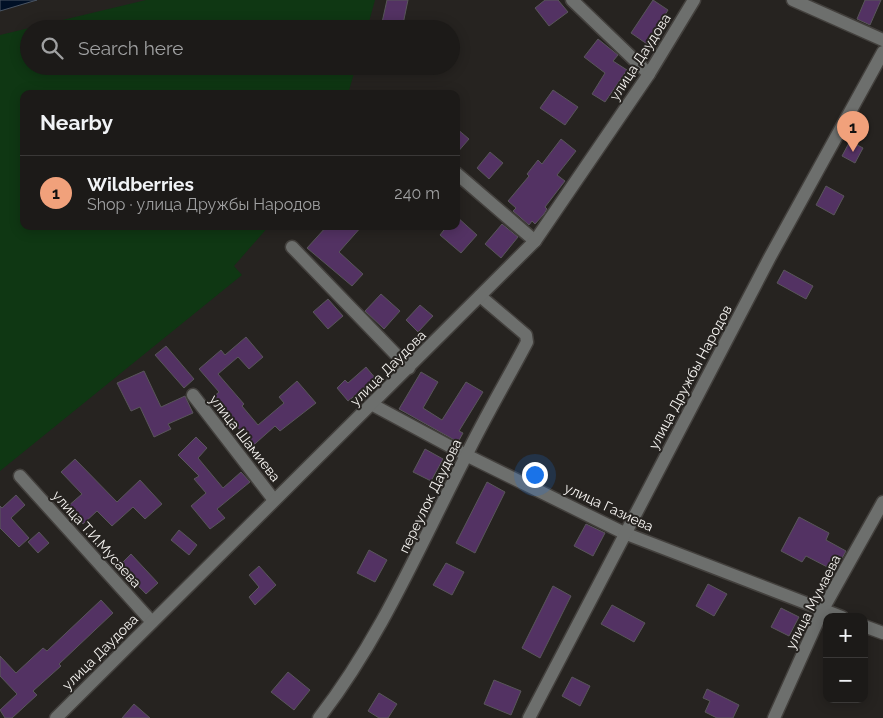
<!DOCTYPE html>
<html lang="en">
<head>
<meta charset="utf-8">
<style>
  body { margin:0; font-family:Raleway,sans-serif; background:#252321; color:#f1f3f6 }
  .controls { position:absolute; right:15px; bottom:15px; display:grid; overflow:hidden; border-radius:10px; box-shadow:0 2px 12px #0003 }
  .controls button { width:45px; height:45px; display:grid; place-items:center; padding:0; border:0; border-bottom:1px solid #3a3837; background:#1c1a18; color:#f1f3f6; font:25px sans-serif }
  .you { position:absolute; left:534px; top:474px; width:18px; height:18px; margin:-12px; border:4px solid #fff; border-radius:50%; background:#1a73e8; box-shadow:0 0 0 8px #1a73e833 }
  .badge { display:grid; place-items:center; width:32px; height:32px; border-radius:50%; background:#f1a17b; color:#111; font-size:16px; font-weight:700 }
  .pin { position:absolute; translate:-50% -41px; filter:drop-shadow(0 1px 2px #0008) }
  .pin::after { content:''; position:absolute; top:26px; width:18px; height:15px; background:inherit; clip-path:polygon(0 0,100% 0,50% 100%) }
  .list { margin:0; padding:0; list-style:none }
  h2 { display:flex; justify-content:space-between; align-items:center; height:65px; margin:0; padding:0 20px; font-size:21px }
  h2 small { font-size:16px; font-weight:400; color:#a0a1a2 }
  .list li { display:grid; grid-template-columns:32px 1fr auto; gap:15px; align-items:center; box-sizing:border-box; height:75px; padding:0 20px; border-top:1px solid #3a3837 }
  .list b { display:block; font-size:19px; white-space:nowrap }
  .list p { margin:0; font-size:16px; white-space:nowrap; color:#a0a1a2 }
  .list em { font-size:16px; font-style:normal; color:#a0a1a2 }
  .icon { flex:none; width:28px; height:28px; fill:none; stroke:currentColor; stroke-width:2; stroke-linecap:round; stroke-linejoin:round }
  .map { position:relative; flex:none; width:883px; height:718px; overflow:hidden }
  .search { position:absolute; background:#1c1a18; box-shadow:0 2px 12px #0003; left:20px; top:20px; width:440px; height:55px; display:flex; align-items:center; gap:12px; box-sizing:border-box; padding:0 18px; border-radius:28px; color:#a0a1a2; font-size:19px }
  .panel { position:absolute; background:#1c1a18; box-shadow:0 2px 12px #0003; left:20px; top:90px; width:440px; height:140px; border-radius:10px }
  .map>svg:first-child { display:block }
  .green { fill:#0f3713 }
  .water { fill:#001026; stroke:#4a5563 }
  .building { fill:#533263; stroke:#59565a }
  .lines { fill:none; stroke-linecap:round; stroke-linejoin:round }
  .minor-casing { stroke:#43403d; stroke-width:15 }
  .tertiary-casing { stroke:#43403d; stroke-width:15 }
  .minor { stroke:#6d6f6d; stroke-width:12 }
  .tertiary { stroke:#6d6f6d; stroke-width:12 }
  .labels { text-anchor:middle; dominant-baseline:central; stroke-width:4; stroke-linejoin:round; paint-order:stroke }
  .street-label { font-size:14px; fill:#f7f5f2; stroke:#262320 }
</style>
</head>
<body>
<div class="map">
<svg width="883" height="718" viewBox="0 0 883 718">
  <rect width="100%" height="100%" fill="#262320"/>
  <path class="green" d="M 146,0 L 375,0 L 367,29 L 29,29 L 29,66 L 356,66 L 348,94 L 24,94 L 24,226 L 269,226 L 234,266 L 242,275 L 0,471 L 0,35 Z"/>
  <path class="water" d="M 0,0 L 37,0 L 0,11 Z"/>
  <g class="building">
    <path d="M 387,0 L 408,0 L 402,29 L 381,27 Z"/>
    <path d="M 545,0 L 558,0 L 568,12 L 549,26 L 535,8 Z"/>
    <path d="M 653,0 L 668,10 L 647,44 L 631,33 Z"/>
    <path d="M 865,0 L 881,0 L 870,25 L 857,19 Z"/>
    <path d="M 598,39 L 618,55 L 613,61 L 627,70 L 605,102 L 592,94 L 605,73 L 584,57 Z"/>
    <path d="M 553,90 L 578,107 L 565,125 L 540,108 Z"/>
    <path d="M 456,128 L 469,139 L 456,154 Z"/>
    <path d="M 561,139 L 576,151 L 557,175 L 565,181 L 545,207 L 547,209 L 544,214 L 535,224 L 532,221 L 529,225 L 513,211 L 516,208 L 508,201 L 529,176 L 527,174 L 538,160 L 542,164 Z"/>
    <path d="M 850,141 L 863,148 L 855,163 L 842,156 Z"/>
    <path d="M 490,152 L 503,163 L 489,179 L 477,168 Z"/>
    <path d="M 826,186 L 844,196 L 834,215 L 816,205 Z"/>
    <path d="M 456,216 L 477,235 L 461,253 L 440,235 L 447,226 L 456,226 Z"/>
    <path d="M 502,224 L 518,237 L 501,258 L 485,244 Z"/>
    <path d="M 327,226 L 362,226 L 339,252 L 363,274 L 352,286 L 307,248 Z"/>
    <path d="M 784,270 L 813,286 L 806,299 L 777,283 Z"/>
    <path d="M 381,294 L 400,311 L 384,329 L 365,311 Z"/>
    <path d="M 328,299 L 343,316 L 328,329 L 313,312 Z"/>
    <path d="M 420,305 L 433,316 L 418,332 L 406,320 Z"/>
    <path d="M 246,337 L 263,357 L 249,369 L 238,357 L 218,374 L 244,404 L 242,406 L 258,425 L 284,403 L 279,397 L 297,381 L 316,403 L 280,431 L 275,426 L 248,450 L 234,435 L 240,430 L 212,398 L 219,392 L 199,369 L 221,350 L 225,355 Z"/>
    <path d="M 166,346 L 194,379 L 184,388 L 155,355 Z"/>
    <path d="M 366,367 L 376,379 L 348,401 L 337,388 L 345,380 L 348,383 Z"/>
    <path d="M 144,371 L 161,407 L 185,396 L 193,413 L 168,424 L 171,429 L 154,437 L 140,407 L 131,411 L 117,383 Z"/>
    <path d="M 421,372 L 438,382 L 423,408 L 442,420 L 466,382 L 483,392 L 459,431 L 463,433 L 458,442 L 399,409 Z"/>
    <path d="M 196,437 L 207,448 L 198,458 L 223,488 L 241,472 L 250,482 L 217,509 L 225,518 L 210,529 L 191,506 L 206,493 L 194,479 L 199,476 L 178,455 Z"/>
    <path d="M 425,449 L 443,459 L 431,481 L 413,472 Z"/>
    <path d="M 75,459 L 117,502 L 140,480 L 162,504 L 145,519 L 133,507 L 112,526 L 97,511 L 83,524 L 67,507 L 82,494 L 61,472 Z"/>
    <path d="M 487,482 L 505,492 L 475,553 L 456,543 Z"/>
    <path d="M 16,495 L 25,505 L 11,518 L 29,538 L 19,547 L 0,528 L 0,506 L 2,508 Z"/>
    <path d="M 799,517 L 829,533 L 826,540 L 846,551 L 835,571 L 806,556 L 802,562 L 781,551 Z"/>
    <path d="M 586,524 L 605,533 L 593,556 L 574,546 Z"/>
    <path d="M 179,530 L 197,545 L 189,555 L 171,540 Z"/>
    <path d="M 39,532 L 49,543 L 38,553 L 28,542 Z"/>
    <path d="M 369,550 L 387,560 L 375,582 L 357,573 Z"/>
    <path d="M 131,554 L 158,583 L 146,594 L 119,566 Z"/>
    <path d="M 446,563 L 464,572 L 452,595 L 433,585 Z"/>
    <path d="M 259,566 L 276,585 L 255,605 L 249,597 L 259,587 L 249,575 Z"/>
    <path d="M 708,584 L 727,594 L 714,616 L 696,606 Z"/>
    <path d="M 553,586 L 571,596 L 540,658 L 522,648 Z"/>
    <path d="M 101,600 L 113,613 L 59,664 L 61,666 L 33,691 L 37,695 L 12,718 L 5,718 L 0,710 L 17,694 L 0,676 L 0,656 L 16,673 L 43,648 L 47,651 Z"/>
    <path d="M 612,605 L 645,623 L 634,642 L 601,624 Z"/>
    <path d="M 781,608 L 799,617 L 789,636 L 771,627 Z"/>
    <path d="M 288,672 L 310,690 L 294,710 L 271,692 Z"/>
    <path d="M 572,677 L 590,686 L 580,706 L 562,696 Z"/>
    <path d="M 494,680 L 521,691 L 511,715 L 484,704 Z"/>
    <path d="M 707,689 L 739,705 L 733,718 L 717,718 L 705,712 L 710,701 L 703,698 Z"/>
    <path d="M 379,693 L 397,704 L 388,718 L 379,718 L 368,711 Z"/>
    <path d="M 134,704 L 150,718 L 122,718 Z"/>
  </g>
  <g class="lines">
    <g class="minor-casing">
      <g id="minor">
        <path d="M 572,0 L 649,74"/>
        <path d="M 793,0 L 883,40"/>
        <path d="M 456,173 L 535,241"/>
        <path d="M 292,247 L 409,368"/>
        <path d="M 193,395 L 274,500"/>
        <path d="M 373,405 L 466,455 L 624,533 L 842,617"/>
        <path d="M 20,476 L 152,622"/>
        <path d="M 864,626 L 883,633"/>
        <path d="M 319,718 C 381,638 420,545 466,456 C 485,417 507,380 527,342 L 526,335 L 480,296"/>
        <path d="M 529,718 L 770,257 L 883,52"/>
        <path d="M 774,718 L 823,609 L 883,502"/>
      </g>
    </g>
    <g class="tertiary-casing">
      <path id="tertiary" d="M 56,718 L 535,241 L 649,74 L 694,0"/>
    </g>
    <use href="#minor" class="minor"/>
    <use href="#tertiary" class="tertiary"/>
  </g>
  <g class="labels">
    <g class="street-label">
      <text transform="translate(640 57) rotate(-57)">улица Даудова</text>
      <text transform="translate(388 368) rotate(-45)">улица Даудова</text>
      <text transform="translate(690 377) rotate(-62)">улица Дружбы Народов</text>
      <text transform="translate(245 438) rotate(52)">улица Шамиева</text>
      <text transform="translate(430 496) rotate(-64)">переулок Даудова</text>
      <text transform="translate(609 507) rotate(25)">улица Газиева</text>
      <text transform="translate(97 539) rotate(48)">улица Т.И.Мусаева</text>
      <text transform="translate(813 602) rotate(-63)">улица Мумаева</text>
      <text transform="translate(100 652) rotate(-45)">улица Даудова</text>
    </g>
  </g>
</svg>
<div class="controls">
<button>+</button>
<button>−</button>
</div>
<div class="you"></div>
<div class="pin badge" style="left:853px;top:152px">1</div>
<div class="search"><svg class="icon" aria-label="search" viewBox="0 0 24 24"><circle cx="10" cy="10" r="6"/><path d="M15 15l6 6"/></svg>Search here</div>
<section class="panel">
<h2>Nearby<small></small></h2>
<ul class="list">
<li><span class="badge">1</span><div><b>Wildberries</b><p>Shop · улица Дружбы Народов</p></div><em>240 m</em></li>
</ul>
</section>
</div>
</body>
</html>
